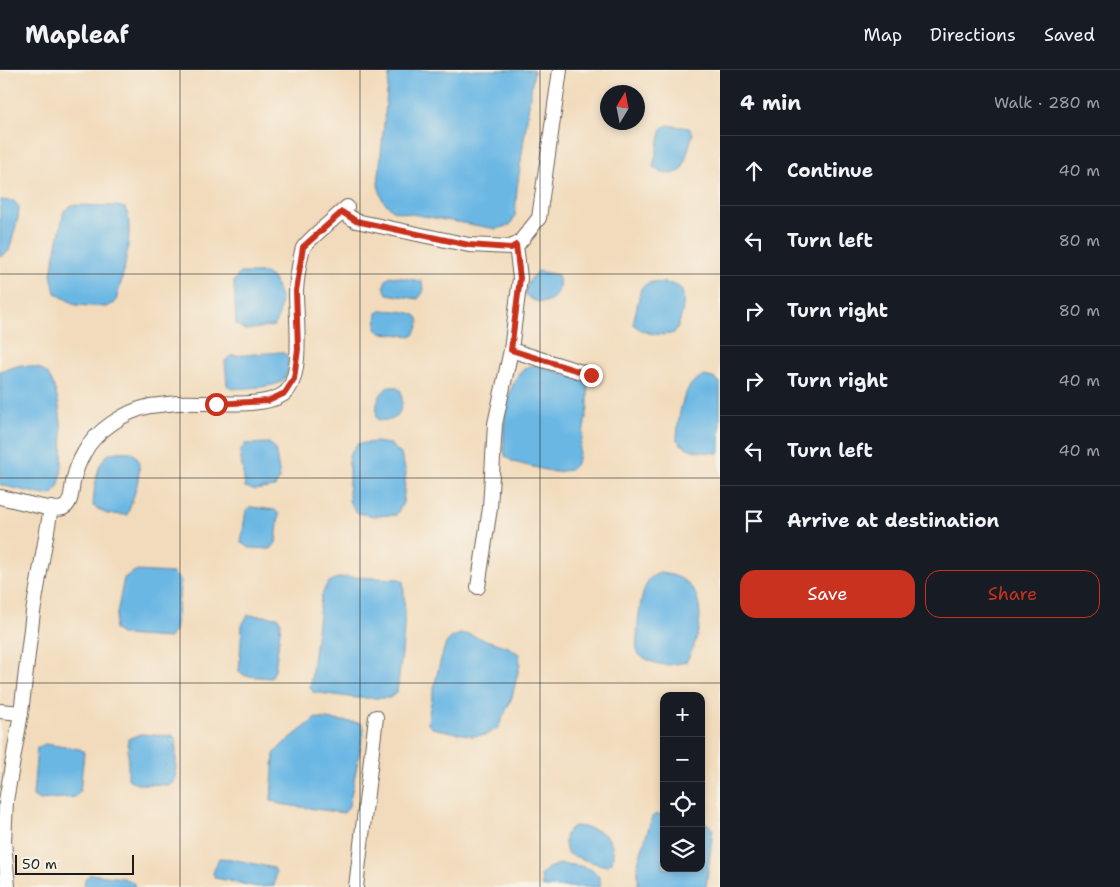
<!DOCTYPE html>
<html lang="en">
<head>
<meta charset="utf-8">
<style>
  body { margin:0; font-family:"Shantell Sans",sans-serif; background:#242831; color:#f1f3f6 }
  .controls { position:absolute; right:15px; bottom:15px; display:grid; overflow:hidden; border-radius:10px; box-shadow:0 2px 8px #0003 }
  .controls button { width:45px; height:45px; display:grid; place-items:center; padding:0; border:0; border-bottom:1px solid #363941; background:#171b24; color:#f1f3f6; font:25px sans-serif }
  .compass { position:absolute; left:600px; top:15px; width:45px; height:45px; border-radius:50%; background:#171b24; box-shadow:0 2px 8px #0003; rotate:10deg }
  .scale { position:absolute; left:15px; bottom:12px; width:119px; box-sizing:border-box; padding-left:5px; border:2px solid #1c1c1c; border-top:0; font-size:14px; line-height:18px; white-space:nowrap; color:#1c1c1c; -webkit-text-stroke:4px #f7f3e8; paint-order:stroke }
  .stop { position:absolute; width:15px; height:15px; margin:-11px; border:4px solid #c8321e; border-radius:50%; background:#fff }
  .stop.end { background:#c8321e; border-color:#fff; box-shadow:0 1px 5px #0008 }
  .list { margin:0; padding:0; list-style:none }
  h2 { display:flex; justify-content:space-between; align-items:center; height:65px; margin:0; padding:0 20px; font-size:21px }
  h2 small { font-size:16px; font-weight:400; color:#9ea1a6 }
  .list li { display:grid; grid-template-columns:32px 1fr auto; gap:15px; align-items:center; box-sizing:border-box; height:70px; padding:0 20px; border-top:1px solid #363941 }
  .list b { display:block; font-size:19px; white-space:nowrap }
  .list em { font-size:16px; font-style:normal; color:#9ea1a6 }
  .actions { display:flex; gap:10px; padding:15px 20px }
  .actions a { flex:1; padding:11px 0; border:1px solid #c8321e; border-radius:15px; text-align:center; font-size:18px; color:#c8321e }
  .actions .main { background:#c8321e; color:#fff }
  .icon { flex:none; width:28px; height:28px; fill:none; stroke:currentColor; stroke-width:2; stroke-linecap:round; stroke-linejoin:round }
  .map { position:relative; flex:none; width:720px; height:817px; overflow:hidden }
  header { display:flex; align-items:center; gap:30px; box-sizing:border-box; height:70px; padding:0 25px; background:#171b24; border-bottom:1px solid #363941 }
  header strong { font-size:24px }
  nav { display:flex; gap:28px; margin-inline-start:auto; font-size:18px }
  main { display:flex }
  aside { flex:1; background:#171b24 }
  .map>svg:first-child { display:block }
  .water { fill:#6bb7e4; stroke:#446a80 }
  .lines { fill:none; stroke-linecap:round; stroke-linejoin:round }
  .minor-casing { stroke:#675f54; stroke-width:16 }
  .minor { stroke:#fff; stroke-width:14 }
  .route { stroke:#c8321e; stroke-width:6 }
  .grid { fill:none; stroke:#1c1c1c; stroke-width:1; stroke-opacity:0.55 }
</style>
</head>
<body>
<header>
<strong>Mapleaf</strong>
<nav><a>Map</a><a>Directions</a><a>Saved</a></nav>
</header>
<main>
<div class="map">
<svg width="720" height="817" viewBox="0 0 720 817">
  <rect width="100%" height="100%" fill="#f7f3e8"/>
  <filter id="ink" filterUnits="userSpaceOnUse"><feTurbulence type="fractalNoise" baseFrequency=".02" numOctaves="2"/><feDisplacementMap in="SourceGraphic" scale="10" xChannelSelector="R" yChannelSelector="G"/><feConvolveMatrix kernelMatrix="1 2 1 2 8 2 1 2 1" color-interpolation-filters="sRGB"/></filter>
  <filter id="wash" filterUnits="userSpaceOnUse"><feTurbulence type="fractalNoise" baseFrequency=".0096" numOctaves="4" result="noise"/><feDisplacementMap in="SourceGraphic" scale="20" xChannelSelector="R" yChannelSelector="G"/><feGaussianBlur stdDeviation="1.12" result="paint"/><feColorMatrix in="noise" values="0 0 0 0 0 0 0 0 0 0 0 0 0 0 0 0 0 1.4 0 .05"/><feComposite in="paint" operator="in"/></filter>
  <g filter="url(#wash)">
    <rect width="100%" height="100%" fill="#f2dbbc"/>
    <g class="water">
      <path d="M 390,0 L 534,0 L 517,118 L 515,146 L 510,155 L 497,159 L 394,141 L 383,131 L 378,115 L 387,23 Z"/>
      <path d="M 668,55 L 689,58 L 693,63 L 682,100 C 672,106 661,105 653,97 L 662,58 Z"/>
      <path d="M 0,130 L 14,131 L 19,137 L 18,148 L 9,181 L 0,187 Z"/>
      <path d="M 72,135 L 116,136 L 125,138 C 136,155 122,214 115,233 L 106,237 L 76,235 L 55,223 L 51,204 L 64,141 Z"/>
      <path d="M 538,201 L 558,205 C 565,228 542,242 525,224 C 527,214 530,208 538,201 Z"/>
      <path d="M 240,203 L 265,203 L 274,209 L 281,229 L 279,245 L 274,256 L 245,260 L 236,254 L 234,211 Z"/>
      <path d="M 390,206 L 421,211 C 426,219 424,222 418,229 L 387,224 C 383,216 383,212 390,206 Z"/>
      <path d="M 653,212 C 661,213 675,213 680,218 C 688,226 680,256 674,263 C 662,267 642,264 633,254 L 641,218 L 648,213 Z"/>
      <path d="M 382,240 C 401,242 432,239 413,266 L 381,263 L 376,259 L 377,243 Z"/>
      <path d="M 281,282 L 287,285 C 288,293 289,302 284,309 C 278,318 243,318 231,319 L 227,315 L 225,291 L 231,286 Z"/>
      <path d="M 21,295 C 28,296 39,297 44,301 C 63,314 66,392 59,414 C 58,417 55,421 53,424 L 44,425 L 0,415 L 0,301 Z"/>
      <path d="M 535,295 L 582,309 L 587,313 L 588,319 L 588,338 L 577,393 L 570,400 L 554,402 L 513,392 L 505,386 C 501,363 505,297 535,295 Z"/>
      <path d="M 704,306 L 713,308 L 720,312 L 720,382 L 718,383 C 703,382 687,382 677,370 C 678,350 681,312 704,306 Z"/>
      <path d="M 388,317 L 396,317 L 401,321 C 405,339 397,356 377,349 C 375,336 377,326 388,317 Z"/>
      <path d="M 375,372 L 390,374 L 401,384 L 406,402 L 403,433 L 396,445 L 374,446 L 357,443 L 349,431 L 349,386 L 357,374 Z"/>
      <path d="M 269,373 L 275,378 L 280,408 L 275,417 L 254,420 L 245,417 L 240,382 L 245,374 Z"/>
      <path d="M 132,382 C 134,384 136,386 137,388 C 144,401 132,432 127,445 L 107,444 L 93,436 C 94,422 96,387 112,383 C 118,381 126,382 132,382 Z"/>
      <path d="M 251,437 L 275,440 L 279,444 L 276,473 L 271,479 L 250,478 L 241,473 L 246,440 Z"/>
      <path d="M 135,501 L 173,503 L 181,511 L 175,562 L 169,568 L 122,565 L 114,559 L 124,508 Z"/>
      <path d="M 661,503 C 711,508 705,560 686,592 C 665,597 655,596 637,583 C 636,566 639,526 648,511 C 650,507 656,504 661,503 Z"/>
      <path d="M 351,507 L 399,509 L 403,511 C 407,548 402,586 397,622 L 390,628 L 356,628 L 313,622 L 310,617 L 321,528 C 327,509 332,508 351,507 Z"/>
      <path d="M 248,545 L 278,547 L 281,553 L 275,600 L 271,608 L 246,606 L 239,602 L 242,555 Z"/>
      <path d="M 460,564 L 467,564 L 508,577 L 519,584 L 520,594 L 512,627 L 498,658 L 486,665 L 472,666 L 432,658 L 428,654 C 427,646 442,578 447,572 C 450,568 455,566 460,564 Z"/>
      <path d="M 316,648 L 361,653 L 364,659 L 349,736 L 344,743 L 279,734 L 271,730 L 274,684 L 283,674 Z"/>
      <path d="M 140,664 L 173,666 L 176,670 L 176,709 L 170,715 L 137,714 L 128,709 L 128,669 Z"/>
      <path d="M 45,674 L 80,679 L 84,682 L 80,722 L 75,727 L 39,730 L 33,726 L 37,678 Z"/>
      <path d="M 664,744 L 664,798 L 701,798 L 701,753 L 708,754 L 713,760 L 706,817 L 638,817 L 638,793 L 652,747 L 654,745 Z"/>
      <path d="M 574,756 C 598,758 618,765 612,792 L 607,796 C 593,793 580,789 567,783 C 564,771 563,763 574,756 Z"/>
      <path d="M 219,788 L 232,789 L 274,798 L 276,802 L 274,816 L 258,817 L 215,808 L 213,803 Z"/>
      <path d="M 560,794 C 575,795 604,796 600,817 L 542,817 L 541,805 L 548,798 Z"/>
      <path d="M 90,804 L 123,808 L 133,812 L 135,817 L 84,817 L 85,809 Z"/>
    </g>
  </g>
  <g filter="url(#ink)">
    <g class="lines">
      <g class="minor-casing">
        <g id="minor">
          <path d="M 342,142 L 356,151 L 469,175 L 511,177 L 519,173 L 539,148 L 560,0"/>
          <path d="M 516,175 L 520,208 L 511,280 L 591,305"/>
          <path d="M 0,427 C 12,429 53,442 63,438 C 73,434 71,417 74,408 C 76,399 80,390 84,383 C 95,361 126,341 150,336 C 159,335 168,334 177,333 C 203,331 264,340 285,323 C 304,306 296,247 296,223 C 296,214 300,187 303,178 C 306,171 339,145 347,137"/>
          <path d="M 478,517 L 490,438 L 495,354 L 511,280"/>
          <path d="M 0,641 L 21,643"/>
          <path d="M 8,817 L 4,772 L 6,731 L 21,643 L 33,542 L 51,438"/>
          <path d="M 356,817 L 376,647"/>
        </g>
      </g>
      <use href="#minor" class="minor"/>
    </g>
  </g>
  <g class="lines" filter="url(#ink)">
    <path class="route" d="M 216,334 L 268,331 L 285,323 L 294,309 L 298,279 L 296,221 L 303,177 L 342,142 L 356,151 L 469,175 L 511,178 L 516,175 L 520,208 L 511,280 L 591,305"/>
  </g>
  <path class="grid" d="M 180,0 L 180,817M 360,0 L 360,817M 540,0 L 540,817M 0,204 L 720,204M 0,408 L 720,408M 0,613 L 720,613"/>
</svg>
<div class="controls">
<button>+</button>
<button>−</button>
<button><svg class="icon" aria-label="locate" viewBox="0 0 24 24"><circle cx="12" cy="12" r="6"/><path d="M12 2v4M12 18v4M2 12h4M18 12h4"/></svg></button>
<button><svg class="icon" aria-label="layers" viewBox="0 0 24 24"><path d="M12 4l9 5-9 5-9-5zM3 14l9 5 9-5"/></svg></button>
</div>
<svg class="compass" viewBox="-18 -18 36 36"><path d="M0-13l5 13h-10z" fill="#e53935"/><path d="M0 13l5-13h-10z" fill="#9ea1a6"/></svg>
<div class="scale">50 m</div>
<div class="stop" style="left:216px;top:334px"></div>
<div class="stop end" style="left:591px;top:305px"></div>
</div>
<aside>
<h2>4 min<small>Walk · 280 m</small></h2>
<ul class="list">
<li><svg class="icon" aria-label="ahead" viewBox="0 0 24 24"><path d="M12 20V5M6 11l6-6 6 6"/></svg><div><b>Continue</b></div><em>40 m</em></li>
<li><svg class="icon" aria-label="left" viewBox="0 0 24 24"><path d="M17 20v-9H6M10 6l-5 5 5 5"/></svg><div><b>Turn left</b></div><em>80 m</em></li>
<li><svg class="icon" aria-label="right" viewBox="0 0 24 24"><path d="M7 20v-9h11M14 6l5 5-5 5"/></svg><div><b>Turn right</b></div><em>80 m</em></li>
<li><svg class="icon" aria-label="right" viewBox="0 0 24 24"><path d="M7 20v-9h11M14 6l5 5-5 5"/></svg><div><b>Turn right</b></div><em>40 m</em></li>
<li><svg class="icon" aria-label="left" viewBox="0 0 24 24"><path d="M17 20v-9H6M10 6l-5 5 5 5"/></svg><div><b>Turn left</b></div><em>40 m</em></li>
<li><svg class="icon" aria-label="arrive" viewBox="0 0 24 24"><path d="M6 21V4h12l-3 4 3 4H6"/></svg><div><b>Arrive at destination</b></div></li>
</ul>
<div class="actions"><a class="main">Save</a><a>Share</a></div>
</aside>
</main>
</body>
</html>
